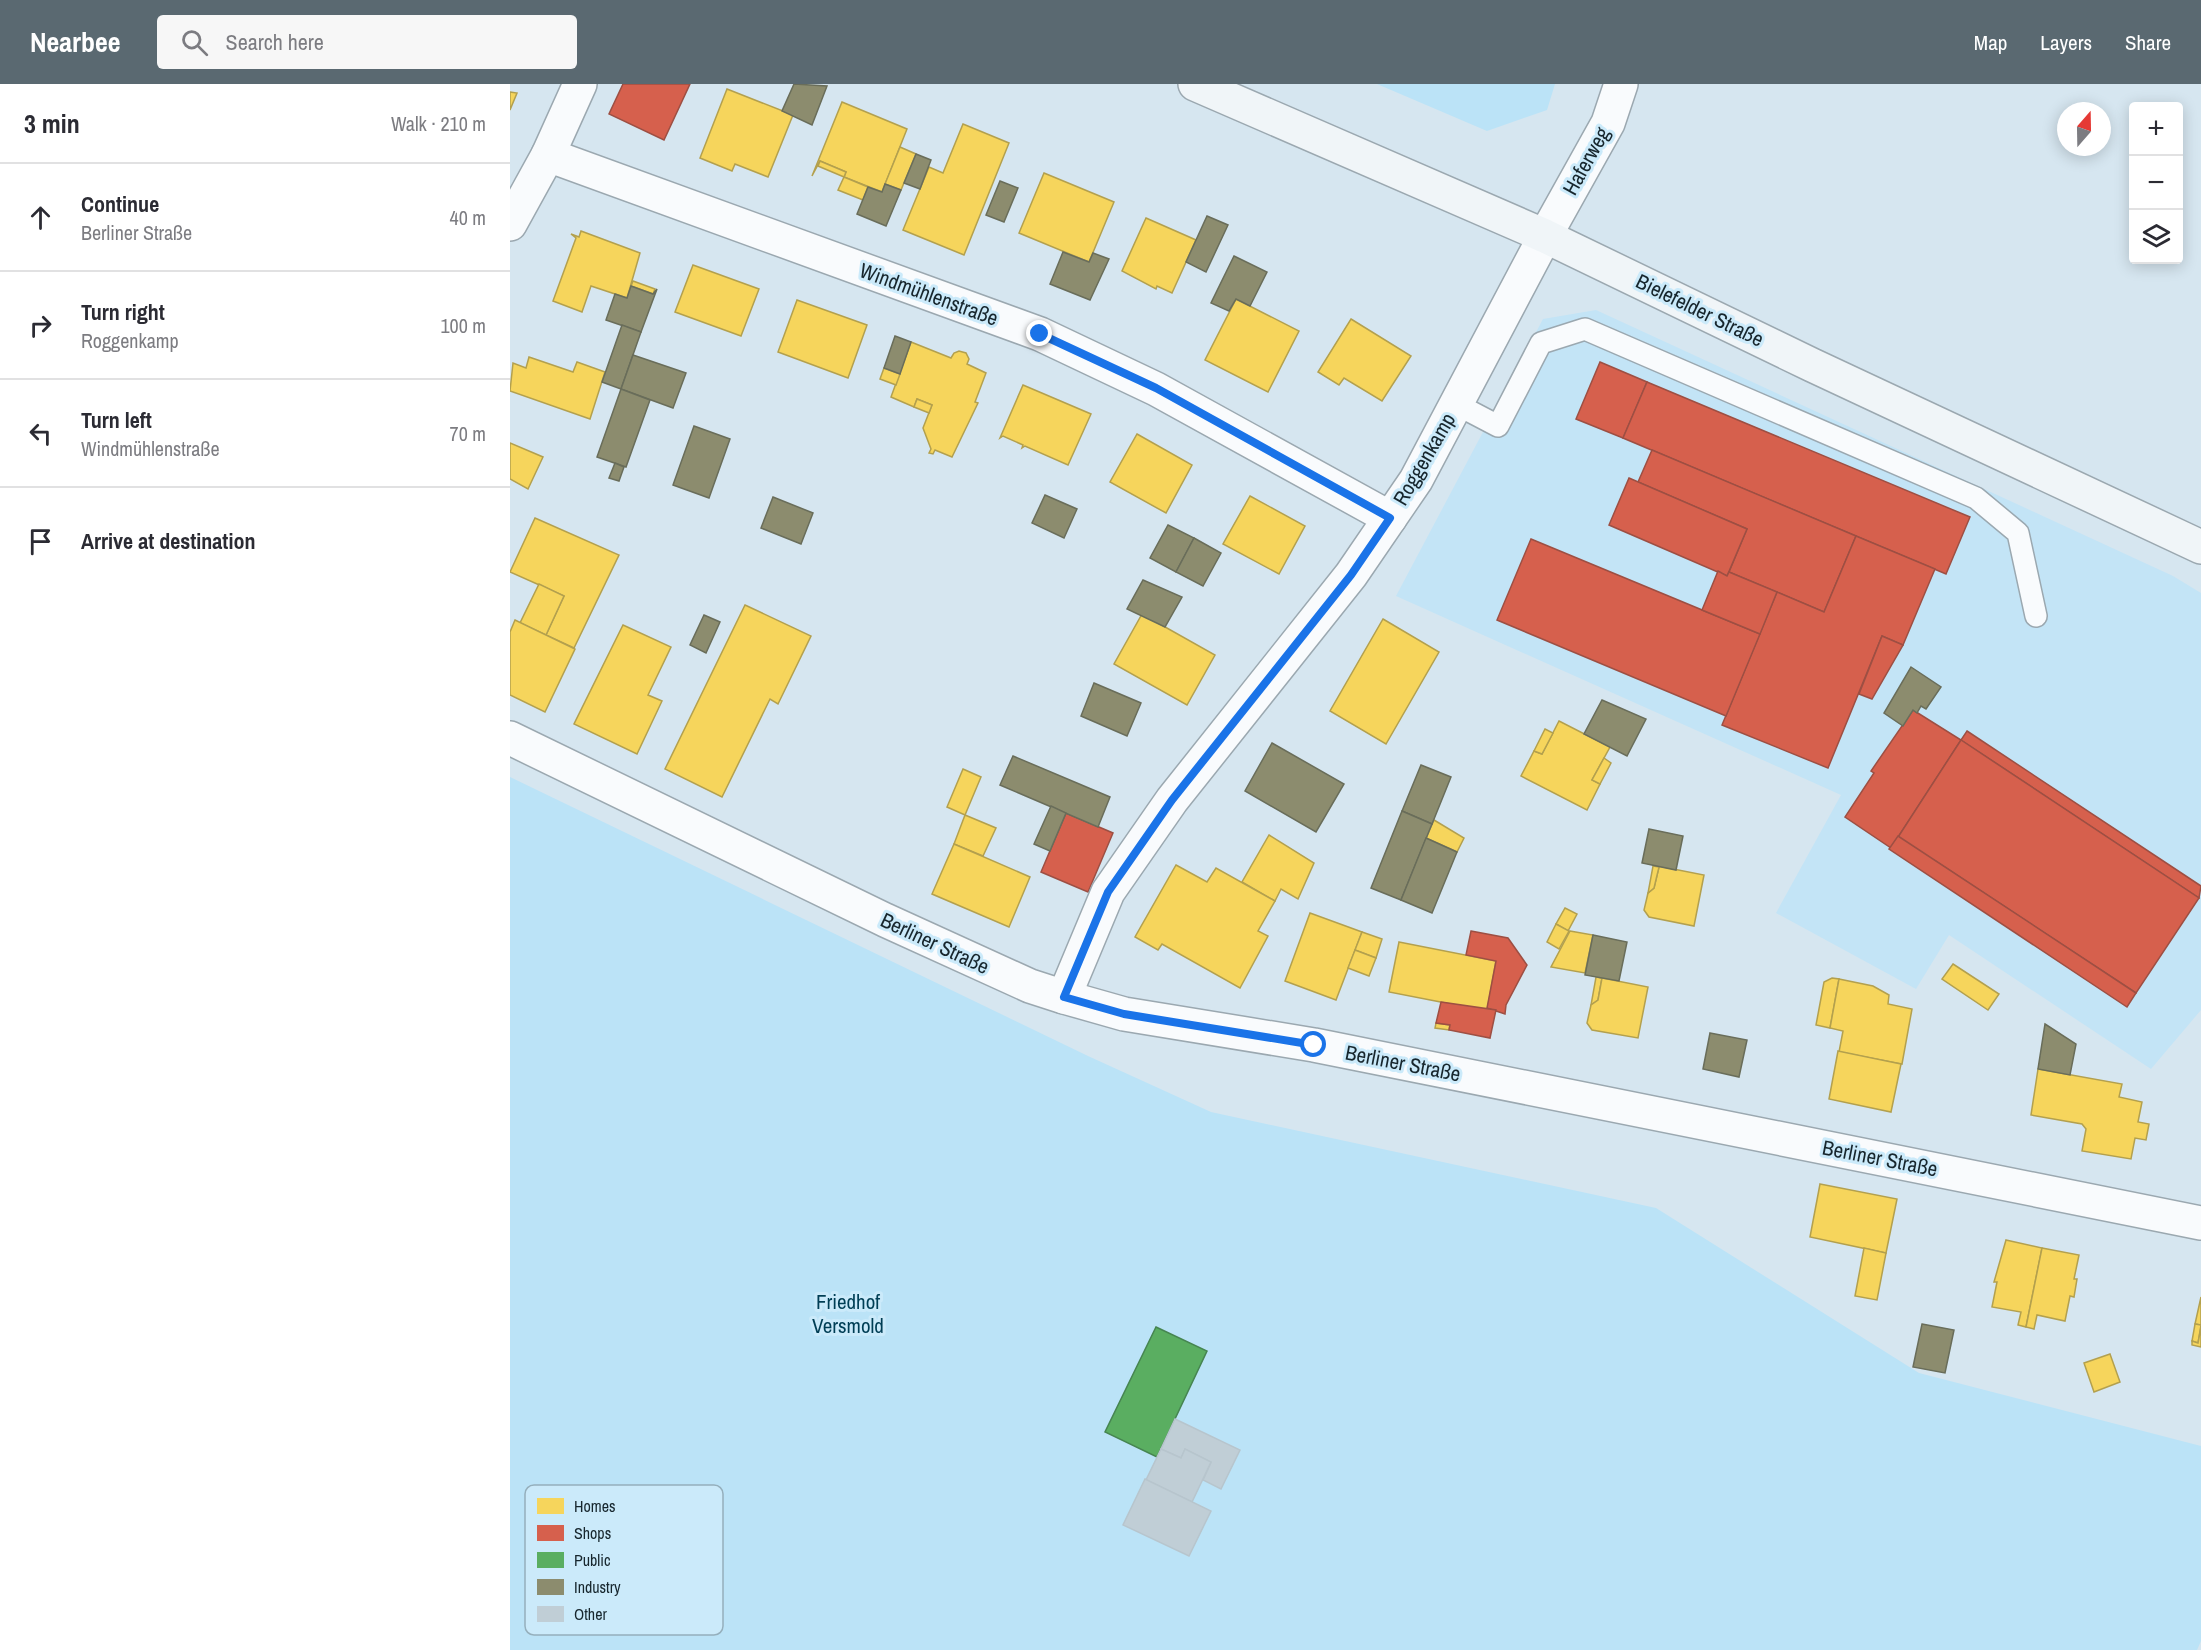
<!DOCTYPE html>
<html lang="en">
<head>
<meta charset="utf-8">
<style>
  body { margin:0; font-family:"Archivo Narrow",sans-serif; background:#f7f7f7; color:#2b2b33 }
  .controls { position:absolute; right:18px; top:18px; display:grid; overflow:hidden; border-radius:6px; box-shadow:0 3px 15px #0003 }
  .controls button { width:54px; height:54px; display:grid; place-items:center; padding:0; border:0; border-bottom:2px solid #e1e1e2; background:#fff; color:#2b2b33; font:30px sans-serif }
  .compass { position:absolute; left:1547px; top:18px; width:54px; height:54px; border-radius:50%; background:#fff; box-shadow:0 3px 15px #0003; rotate:20deg }
  .stop { position:absolute; width:18px; height:18px; margin:-14px; border:4px solid #1a73e8; border-radius:50%; background:#fff }
  .stop.end { background:#1a73e8; border-color:#fff; box-shadow:0 2px 6px #0008 }
  .list { margin:0; padding:0; list-style:none }
  h2 { display:flex; justify-content:space-between; align-items:center; height:78px; margin:0; padding:0 24px; font-size:26px }
  h2 small { font-size:20px; font-weight:400; color:#7c7c81 }
  .list li { display:grid; grid-template-columns:39px 1fr auto; gap:18px; align-items:center; box-sizing:border-box; height:108px; padding:0 24px; border-top:2px solid #e1e1e2 }
  .list b { display:block; font-size:22px; white-space:nowrap }
  .list p { margin:0; font-size:20px; white-space:nowrap; color:#7c7c81 }
  .list em { font-size:20px; font-style:normal; color:#7c7c81 }
  .icon { flex:none; width:33px; height:33px; fill:none; stroke:currentColor; stroke-width:2; stroke-linecap:round; stroke-linejoin:round }
  .map { position:relative; flex:none; width:1691px; height:1566px; overflow:hidden }
  header { display:flex; align-items:center; gap:36px; box-sizing:border-box; height:84px; padding:0 30px; background:#5a6971; color:#fff }
  header strong { font-size:28px }
  nav { display:flex; gap:33px; margin-inline-start:auto; font-size:21px }
  .search { width:420px; height:54px; background:#f7f7f7; display:flex; align-items:center; gap:15px; box-sizing:border-box; padding:0 21px; border-radius:6px; color:#7c7c81; font-size:22px }
  main { display:flex }
  aside { flex:1; background:#fff }
  .map>svg:first-child { display:block }
  .built { fill:#c3e4f6 }
  .green { fill:#bbe3f7 }
  .homes { fill:#f6d55c; stroke:#b3a04e; stroke-width:1.5 }
  .shops { fill:#d6604d; stroke:#9d4f43; stroke-width:1.5 }
  .public { fill:#5aae61; stroke:#468551; stroke-width:1.5 }
  .industry { fill:#8c8c6e; stroke:#696d5a; stroke-width:1.5 }
  .building { fill:#c0ced6; stroke:#b7c5cd; stroke-width:1.5 }
  .lines { fill:none; stroke-linecap:round; stroke-linejoin:round }
  .service-casing { stroke:#9ba8b0; stroke-width:24 }
  .minor-casing { stroke:#9ba8b0; stroke-width:36 }
  .secondary-casing { stroke:#9ba8b0; stroke-width:36 }
  .service { stroke:#f9fbfd; stroke-width:21 }
  .minor { stroke:#f9fbfd; stroke-width:33 }
  .secondary { stroke:#f0f5f8; stroke-width:33 }
  .route { stroke:#1a73e8; stroke-width:8 }
  .labels { text-anchor:middle; dominant-baseline:central; stroke-width:6; stroke-linejoin:round; paint-order:stroke }
  .street-label { font-size:21px; fill:#17262d; stroke:#cbeafa }
  .park-label { font-size:21px; fill:#003e55; stroke:#cbeafa }
  .key { fill:#cbeafa; stroke:#95afbc; stroke-width:1.5 }
  .key-label { font-size:16px; fill:#17262d }
</style>
</head>
<body>
<header>
<strong>Nearbee</strong>
<div class="search"><svg class="icon" aria-label="search" viewBox="0 0 24 24"><circle cx="10" cy="10" r="6"/><path d="M15 15l6 6"/></svg>Search here</div>
<nav><a>Map</a><a>Layers</a><a>Share</a></nav>
</header>
<main>
<aside>
<h2>3 min<small>Walk · 210 m</small></h2>
<ul class="list">
<li><svg class="icon" aria-label="ahead" viewBox="0 0 24 24"><path d="M12 20V5M6 11l6-6 6 6"/></svg><div><b>Continue</b><p>Berliner Straße</p></div><em>40 m</em></li>
<li><svg class="icon" aria-label="right" viewBox="0 0 24 24"><path d="M7 20v-9h11M14 6l5 5-5 5"/></svg><div><b>Turn right</b><p>Roggenkamp</p></div><em>100 m</em></li>
<li><svg class="icon" aria-label="left" viewBox="0 0 24 24"><path d="M17 20v-9H6M10 6l-5 5 5 5"/></svg><div><b>Turn left</b><p>Windmühlenstraße</p></div><em>70 m</em></li>
<li><svg class="icon" aria-label="arrive" viewBox="0 0 24 24"><path d="M6 21V4h12l-3 4 3 4H6"/></svg><div><b>Arrive at destination</b></div></li>
</ul>
</aside>
<div class="map">
<svg width="1691" height="1566" viewBox="0 0 1691 1566">
  <rect width="100%" height="100%" fill="#d6e6f0"/>
  <path class="built" d="M 1086,226 L 1663,492 L 1691,509 L 1691,926 L 1641,985 L 1439,851 L 1406,905 L 1266,829 L 1331,711 L 886,512 L 1033,235 Z"/>
  <g class="green">
    <path d="M 867,0 L 1045,0 L 1037,26 L 977,47 Z"/>
    <path d="M 0,693 L 578,972 L 701,1028 L 1146,1124 L 1409,1289 L 1691,1362 L 1691,1557 L 1687,1566 L 0,1566 Z"/>
  </g>
  <g class="homes">
    <path d="M 217,5 L 283,31 L 258,93 L 225,80 L 222,87 L 190,74 Z"/>
    <path d="M 0,8 L 7,9 L 0,26 Z"/>
    <path d="M 332,18 L 397,45 L 372,108 L 334,93 L 336,88 L 310,77 L 302,92 Z"/>
    <path d="M 453,40 L 499,59 L 454,171 L 393,146 L 419,83 L 433,89 Z"/>
    <path d="M 390,63 L 406,70 L 391,106 L 375,100 Z"/>
    <path d="M 310,77 L 336,88 L 334,93 L 308,82 Z"/>
    <path d="M 534,89 L 604,118 L 579,178 L 509,149 Z"/>
    <path d="M 334,93 L 358,103 L 353,116 L 328,106 Z"/>
    <path d="M 636,134 L 686,156 L 662,209 L 647,202 L 646,205 L 612,187 Z"/>
    <path d="M 71,147 L 130,169 L 117,214 L 81,202 L 72,228 L 43,217 L 66,154 L 61,150 L 69,153 Z"/>
    <path d="M 183,181 L 249,205 L 231,252 L 165,228 Z"/>
    <path d="M 123,197 L 145,205 L 143,210 L 121,202 Z"/>
    <path d="M 726,215 L 789,247 L 758,308 L 695,276 Z"/>
    <path d="M 287,216 L 357,241 L 338,294 L 268,268 Z"/>
    <path d="M 841,235 L 901,272 L 872,317 L 834,294 L 829,301 L 808,288 Z"/>
    <path d="M 401,258 L 441,274 L 444,269 L 449,267 L 456,269 L 459,275 L 457,280 L 476,289 L 465,318 L 468,319 L 442,373 L 425,366 L 423,370 L 419,369 L 421,365 L 413,344 L 422,321 L 407,315 L 404,323 L 381,313 Z"/>
    <path d="M 19,273 L 63,288 L 67,278 L 95,288 L 80,335 L 0,307 L 3,279 L 16,284 Z"/>
    <path d="M 374,284 L 390,290 L 386,301 L 370,295 Z"/>
    <path d="M 513,301 L 581,330 L 558,381 L 515,362 L 512,364 L 513,361 L 493,352 L 490,354 Z"/>
    <path d="M 407,315 L 422,321 L 419,329 L 404,323 Z"/>
    <path d="M 627,350 L 682,381 L 656,429 L 600,398 Z"/>
    <path d="M 0,359 L 33,373 L 18,405 L 0,395 Z"/>
    <path d="M 740,412 L 795,442 L 769,490 L 713,460 Z"/>
    <path d="M 25,434 L 109,471 L 64,564 L 36,551 L 54,512 L 0,488 Z"/>
    <path d="M 29,500 L 54,512 L 36,551 L 10,539 Z"/>
    <path d="M 235,521 L 301,552 L 268,620 L 260,615 L 212,713 L 155,685 Z"/>
    <path d="M 632,530 L 705,571 L 677,621 L 604,580 Z"/>
    <path d="M 873,535 L 929,568 L 876,660 L 820,627 Z"/>
    <path d="M 5,536 L 65,565 L 35,628 L 0,611 L 0,548 Z"/>
    <path d="M 113,541 L 161,563 L 138,611 L 152,617 L 127,670 L 64,640 Z"/>
    <path d="M 1049,637 L 1100,663 L 1082,696 L 1090,700 L 1077,726 L 1011,692 L 1024,667 L 1032,670 Z"/>
    <path d="M 1035,645 L 1043,649 L 1032,670 L 1024,667 Z"/>
    <path d="M 1094,674 L 1101,679 L 1090,700 L 1082,696 Z"/>
    <path d="M 453,685 L 471,693 L 455,731 L 437,723 Z"/>
    <path d="M 455,731 L 486,744 L 473,772 L 444,760 Z"/>
    <path d="M 924,736 L 954,754 L 947,768 L 916,754 Z"/>
    <path d="M 759,751 L 804,779 L 788,815 L 771,805 L 765,817 L 732,798 Z"/>
    <path d="M 444,760 L 520,793 L 499,843 L 422,810 Z"/>
    <path d="M 666,781 L 697,798 L 706,784 L 765,817 L 748,847 L 758,852 L 730,904 L 652,860 L 648,866 L 625,853 Z"/>
    <path d="M 1143,781 L 1194,791 L 1184,842 L 1139,833 L 1134,826 L 1138,809 L 1144,804 L 1149,783 Z"/>
    <path d="M 1143,782 L 1149,783 L 1144,804 L 1138,809 Z"/>
    <path d="M 1055,824 L 1067,830 L 1058,847 L 1046,840 Z"/>
    <path d="M 800,829 L 852,848 L 826,916 L 775,897 Z"/>
    <path d="M 1046,840 L 1059,847 L 1049,865 L 1037,858 Z"/>
    <path d="M 1060,847 L 1083,851 L 1075,889 L 1041,883 Z"/>
    <path d="M 852,848 L 872,855 L 866,874 L 845,866 Z"/>
    <path d="M 889,858 L 986,877 L 977,927 L 879,908 Z"/>
    <path d="M 845,866 L 866,874 L 859,892 L 838,884 Z"/>
    <path d="M 1443,880 L 1489,910 L 1478,926 L 1432,895 Z"/>
    <path d="M 1086,893 L 1092,894 L 1088,916 L 1081,921 Z"/>
    <path d="M 1087,893 L 1138,903 L 1128,954 L 1082,946 L 1077,939 L 1081,921 L 1088,916 L 1092,894 Z"/>
    <path d="M 1322,894 L 1329,895 L 1320,944 L 1306,941 L 1314,898 Z"/>
    <path d="M 1329,895 L 1363,902 L 1379,911 L 1378,920 L 1402,925 L 1392,980 L 1329,968 L 1333,947 L 1320,944 Z"/>
    <path d="M 926,939 L 940,941 L 939,946 L 925,944 Z"/>
    <path d="M 1328,967 L 1391,980 L 1381,1028 L 1319,1015 Z"/>
    <path d="M 1528,985 L 1612,1000 L 1609,1013 L 1632,1018 L 1628,1038 L 1639,1040 L 1636,1056 L 1625,1054 L 1621,1075 L 1572,1067 L 1576,1045 L 1572,1040 L 1521,1031 Z"/>
    <path d="M 1310,1100 L 1387,1115 L 1376,1169 L 1300,1153 Z"/>
    <path d="M 1496,1156 L 1532,1164 L 1516,1243 L 1508,1241 L 1511,1228 L 1482,1223 L 1487,1198 L 1484,1198 Z"/>
    <path d="M 1354,1164 L 1376,1169 L 1367,1216 L 1345,1212 Z"/>
    <path d="M 1532,1164 L 1569,1171 L 1564,1195 L 1567,1195 L 1564,1213 L 1560,1212 L 1555,1237 L 1527,1231 L 1524,1245 L 1516,1243 Z"/>
    <path d="M 1691,1213 L 1691,1241 L 1685,1240 Z"/>
    <path d="M 1685,1240 L 1691,1241 L 1688,1259 L 1682,1257 Z"/>
    <path d="M 1691,1243 L 1691,1263 L 1682,1261 L 1682,1257 L 1688,1259 Z"/>
    <path d="M 1600,1270 L 1610,1298 L 1584,1308 L 1574,1279 Z"/>
  </g>
  <g class="shops">
    <path d="M 113,0 L 180,0 L 154,56 L 99,30 Z"/>
    <path d="M 1090,278 L 1137,298 L 1113,354 L 1066,335 Z"/>
    <path d="M 1137,298 L 1460,433 L 1436,490 L 1113,354 Z"/>
    <path d="M 1142,366 L 1346,452 L 1314,528 L 1219,488 L 1237,445 L 1128,398 Z"/>
    <path d="M 1119,394 L 1237,445 L 1217,492 L 1099,441 Z"/>
    <path d="M 1346,452 L 1425,485 L 1393,561 L 1372,552 L 1318,684 L 1212,641 L 1267,508 L 1314,528 Z"/>
    <path d="M 1021,455 L 1250,550 L 1216,632 L 987,536 Z"/>
    <path d="M 1208,487 L 1217,492 L 1219,488 L 1267,508 L 1250,550 L 1192,526 Z"/>
    <path d="M 1372,552 L 1393,561 L 1362,615 L 1349,610 Z"/>
    <path d="M 1403,626 L 1451,656 L 1381,764 L 1335,733 L 1364,689 L 1361,687 Z"/>
    <path d="M 1457,647 L 1691,802 L 1689,814 L 1451,656 Z"/>
    <path d="M 1451,656 L 1689,814 L 1626,909 L 1424,776 L 1416,788 L 1381,764 Z"/>
    <path d="M 556,729 L 603,749 L 578,808 L 531,788 Z"/>
    <path d="M 1388,752 L 1626,909 L 1617,923 L 1379,765 Z"/>
    <path d="M 961,847 L 998,854 L 1017,881 L 996,921 L 995,930 L 977,924 L 986,877 L 956,871 Z"/>
    <path d="M 931,918 L 986,926 L 980,954 L 939,946 L 940,941 L 926,939 Z"/>
  </g>
  <path class="public" d="M 646,1243 L 697,1267 L 647,1373 L 595,1348 Z"/>
  <g class="industry">
    <path d="M 284,0 L 317,2 L 302,41 L 272,27 Z"/>
    <path d="M 406,70 L 421,76 L 410,105 L 394,99 Z"/>
    <path d="M 490,97 L 508,104 L 494,138 L 476,131 Z"/>
    <path d="M 375,100 L 391,106 L 376,142 L 347,130 L 358,103 L 372,108 Z"/>
    <path d="M 697,132 L 718,141 L 696,188 L 676,178 Z"/>
    <path d="M 553,168 L 579,178 L 583,169 L 599,175 L 580,216 L 540,200 Z"/>
    <path d="M 724,172 L 757,188 L 740,222 L 726,215 L 719,227 L 701,219 Z"/>
    <path d="M 121,202 L 143,210 L 147,205 L 131,248 L 96,236 L 105,210 L 117,214 Z"/>
    <path d="M 112,241 L 131,248 L 111,305 L 92,298 Z"/>
    <path d="M 385,252 L 401,258 L 390,290 L 374,284 Z"/>
    <path d="M 123,271 L 176,289 L 163,324 L 111,305 Z"/>
    <path d="M 111,305 L 140,316 L 116,383 L 87,373 Z"/>
    <path d="M 184,342 L 220,355 L 199,414 L 163,401 Z"/>
    <path d="M 105,379 L 114,383 L 109,397 L 99,394 Z"/>
    <path d="M 535,411 L 567,425 L 554,454 L 522,439 Z"/>
    <path d="M 263,413 L 303,429 L 291,460 L 251,444 Z"/>
    <path d="M 658,441 L 684,454 L 666,488 L 640,474 Z"/>
    <path d="M 684,454 L 711,469 L 693,502 L 666,488 Z"/>
    <path d="M 633,496 L 672,513 L 655,543 L 617,525 Z"/>
    <path d="M 194,531 L 210,538 L 196,569 L 180,561 Z"/>
    <path d="M 1401,583 L 1431,603 L 1416,625 L 1411,622 L 1407,629 L 1403,626 L 1393,642 L 1374,629 Z"/>
    <path d="M 584,599 L 631,619 L 617,652 L 571,632 Z"/>
    <path d="M 1092,616 L 1136,635 L 1117,672 L 1074,650 Z"/>
    <path d="M 762,659 L 834,700 L 806,748 L 735,707 Z"/>
    <path d="M 503,672 L 600,713 L 588,743 L 490,701 Z"/>
    <path d="M 911,681 L 941,693 L 922,740 L 892,727 Z"/>
    <path d="M 541,722 L 556,729 L 540,767 L 524,760 Z"/>
    <path d="M 892,727 L 922,740 L 891,816 L 861,804 Z"/>
    <path d="M 1139,745 L 1173,752 L 1166,786 L 1132,779 Z"/>
    <path d="M 916,754 L 947,768 L 922,829 L 891,816 Z"/>
    <path d="M 1083,851 L 1117,858 L 1109,897 L 1075,891 Z"/>
    <path d="M 1535,940 L 1566,960 L 1560,991 L 1528,985 Z"/>
    <path d="M 1200,949 L 1237,956 L 1229,993 L 1193,985 Z"/>
    <path d="M 1412,1240 L 1444,1246 L 1435,1289 L 1403,1283 Z"/>
  </g>
  <g class="building">
    <path d="M 665,1335 L 730,1366 L 711,1405 L 693,1396 L 701,1378 L 675,1365 L 671,1374 L 651,1365 Z"/>
    <path d="M 651,1365 L 671,1374 L 675,1365 L 701,1378 L 682,1418 L 636,1396 Z"/>
    <path d="M 635,1395 L 701,1427 L 679,1472 L 613,1441 Z"/>
  </g>
  <g class="lines">
    <g class="service-casing">
      <path id="service" d="M 946,320 L 988,342 L 1031,259 L 1075,245 L 1466,414 L 1508,449 L 1526,532"/>
    </g>
    <g class="minor-casing">
      <g id="minor">
        <path d="M 38,71 L 530,250 L 646,305 L 880,434"/>
        <path d="M 0,140 L 38,71 L 70,0"/>
        <path d="M 0,654 L 375,836 L 520,902 L 554,913 L 614,930 L 804,961 L 1691,1139"/>
        <path d="M 554,913 L 598,808 L 662,716 L 841,491 L 906,396 L 1035,152 L 1098,39 L 1111,0"/>
      </g>
    </g>
    <g class="secondary-casing">
      <path id="secondary" d="M 685,0 L 1035,152 L 1302,281 L 1691,463"/>
    </g>
    <use href="#service" class="service"/>
    <use href="#minor" class="minor"/>
    <use href="#secondary" class="secondary"/>
  </g>
  <g class="lines">
    <path class="route" d="M 530,250 L 646,304 L 880,434 L 841,491 L 662,716 L 598,808 L 554,913 L 614,930 L 804,961"/>
  </g>
  <g class="labels">
    <g class="street-label">
      <text transform="translate(1076 77) rotate(-61)">Haferweg</text>
      <text transform="translate(419 210) rotate(20)">Windmühlenstraße</text>
      <text transform="translate(1190 226) rotate(26)">Bielefelder Straße</text>
      <text transform="translate(914 375) rotate(-60)">Roggenkamp</text>
      <text transform="translate(425 859) rotate(25)">Berliner Straße</text>
      <text transform="translate(893 979) rotate(11)">Berliner Straße</text>
      <text transform="translate(1370 1074) rotate(11)">Berliner Straße</text>
    </g>
    <g class="park-label">
      <text x="338" y="1217">Friedhof<tspan x="338" dy="24">Versmold</tspan></text>
    </g>
  </g>
  <rect x="15" y="1401" width="198" height="150" rx="9" class="key"/>
  <rect x="27" y="1414" width="27" height="16" fill="#f6d55c"/>
  <rect x="27" y="1441" width="27" height="16" fill="#d6604d"/>
  <rect x="27" y="1468" width="27" height="16" fill="#5aae61"/>
  <rect x="27" y="1495" width="27" height="16" fill="#8c8c6e"/>
  <rect x="27" y="1522" width="27" height="16" fill="#c0ced6"/>
  <g class="key-label">
    <text x="64" y="1428">Homes</text>
    <text x="64" y="1455">Shops</text>
    <text x="64" y="1482">Public</text>
    <text x="64" y="1509">Industry</text>
    <text x="64" y="1536">Other</text>
  </g>
</svg>
<div class="controls">
<button>+</button>
<button>−</button>
<button><svg class="icon" aria-label="layers" viewBox="0 0 24 24"><path d="M12 4l9 5-9 5-9-5zM3 14l9 5 9-5"/></svg></button>
</div>
<svg class="compass" viewBox="-18 -18 36 36"><path d="M0-13l5 13h-10z" fill="#e53935"/><path d="M0 13l5-13h-10z" fill="#7c7c81"/></svg>
<div class="stop" style="left:804px;top:961px"></div>
<div class="stop end" style="left:530px;top:250px"></div>
</div>
</main>
</body>
</html>
